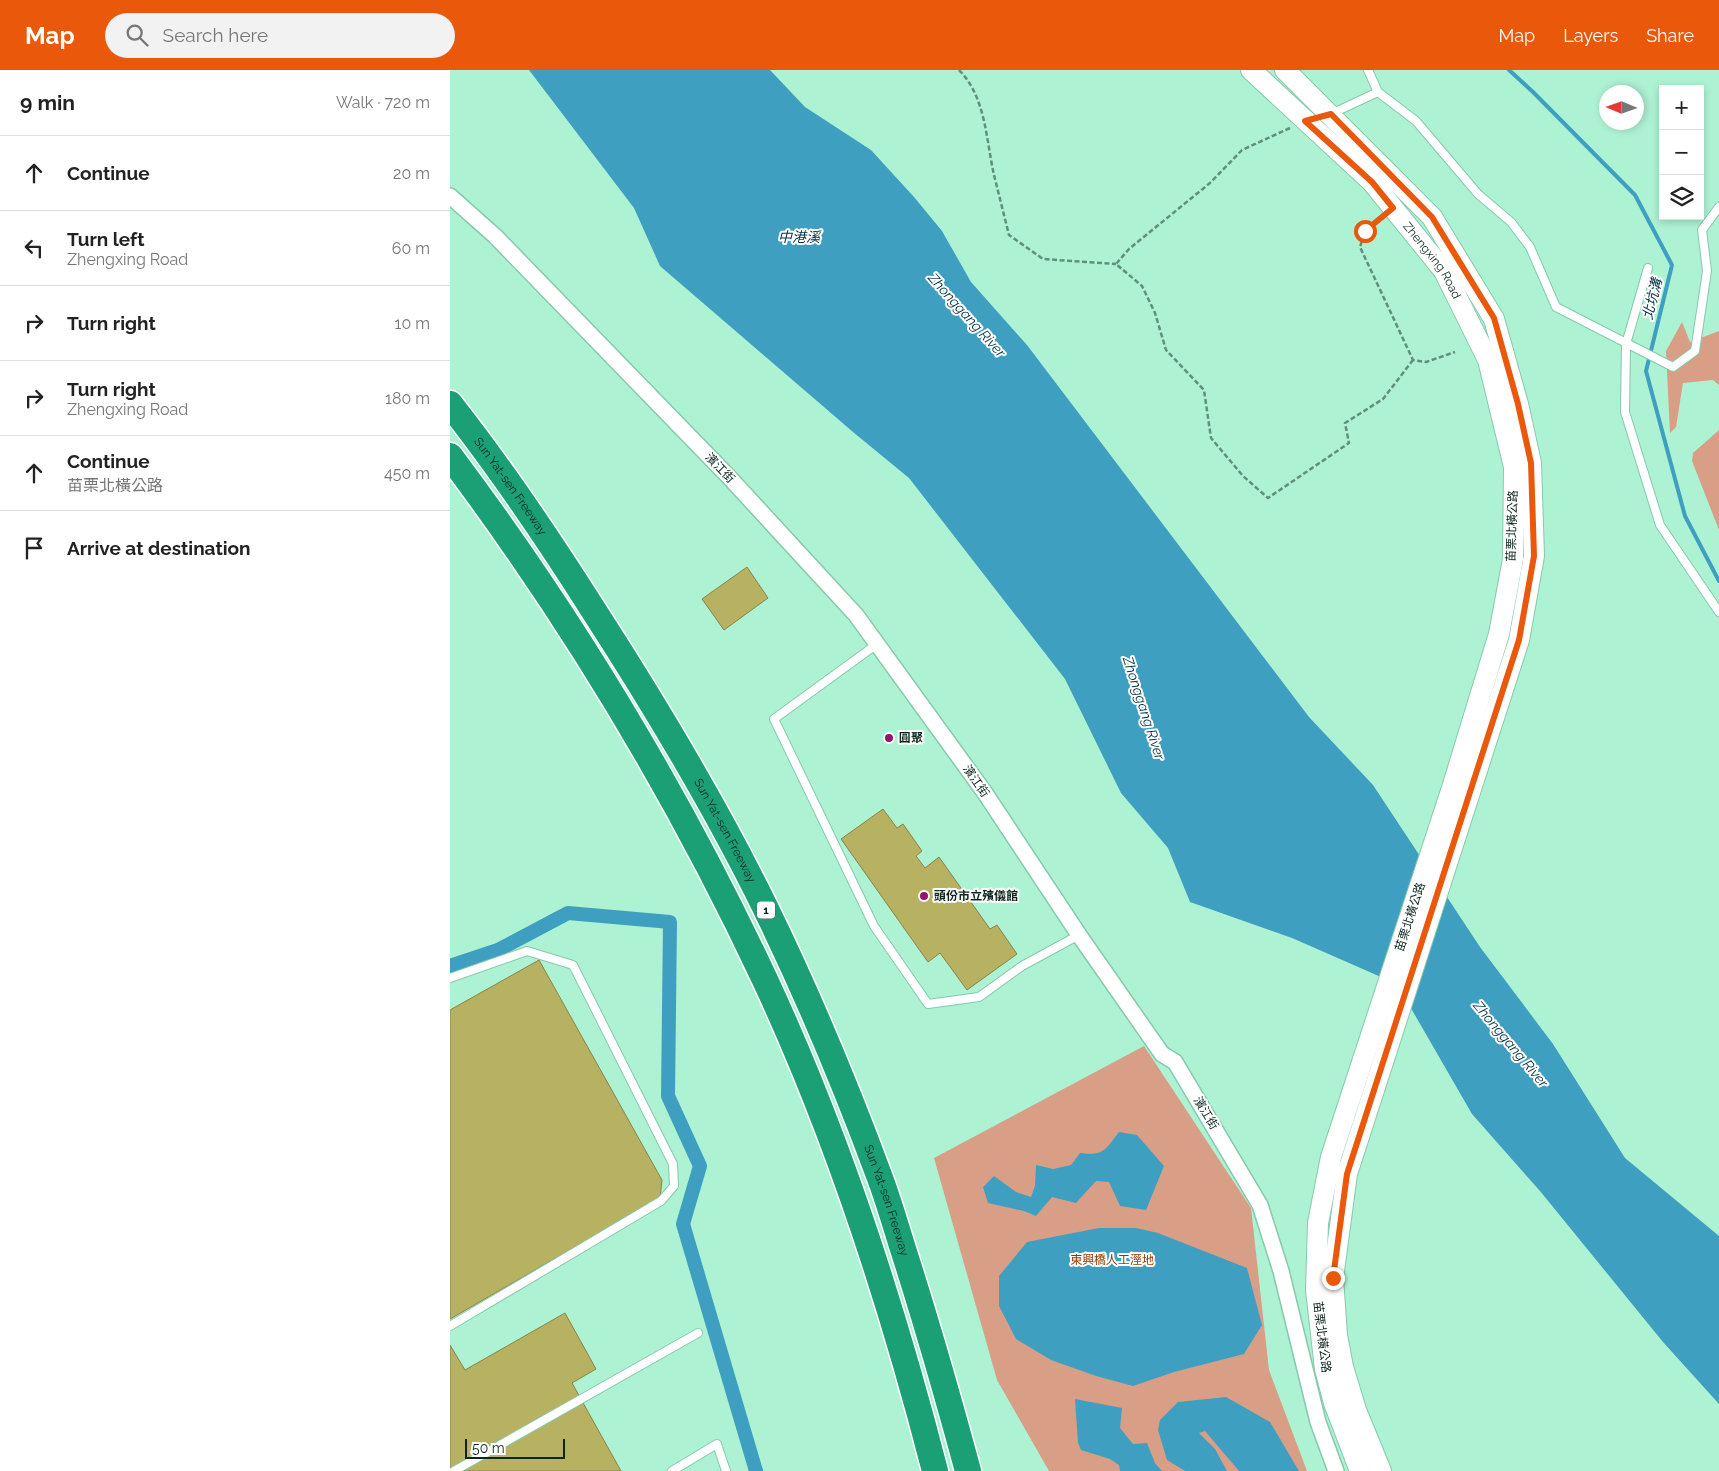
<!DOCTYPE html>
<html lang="en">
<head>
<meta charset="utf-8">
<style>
  body { margin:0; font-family:Raleway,"Noto Sans TC",sans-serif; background:#f2f2f2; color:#222 }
  .controls { position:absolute; right:15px; top:15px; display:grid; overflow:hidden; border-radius:0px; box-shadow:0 2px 8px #0003 }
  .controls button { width:45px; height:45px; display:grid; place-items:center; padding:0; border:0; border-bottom:1px solid #e0e0e0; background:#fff; color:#222; font:25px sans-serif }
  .compass { position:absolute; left:1149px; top:15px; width:45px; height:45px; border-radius:50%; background:#fff; box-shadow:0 2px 8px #0003; rotate:272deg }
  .scale { position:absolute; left:15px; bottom:12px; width:100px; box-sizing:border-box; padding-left:5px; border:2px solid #0b271c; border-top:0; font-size:14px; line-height:18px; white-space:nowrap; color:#0b271c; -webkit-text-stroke:4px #fff; paint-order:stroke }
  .stop { position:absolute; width:15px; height:15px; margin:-11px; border:4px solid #ea580c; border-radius:50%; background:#fff }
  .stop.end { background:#ea580c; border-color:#fff; box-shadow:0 1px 5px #0008 }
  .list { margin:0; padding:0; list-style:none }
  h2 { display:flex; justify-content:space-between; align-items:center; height:65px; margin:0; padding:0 20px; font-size:21px }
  h2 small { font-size:16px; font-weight:400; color:#767676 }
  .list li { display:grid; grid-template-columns:32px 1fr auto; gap:15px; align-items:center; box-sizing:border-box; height:75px; padding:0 20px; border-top:1px solid #e0e0e0 }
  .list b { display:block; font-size:19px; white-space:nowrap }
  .list p { margin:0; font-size:16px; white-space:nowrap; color:#767676 }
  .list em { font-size:16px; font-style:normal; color:#767676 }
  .icon { flex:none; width:28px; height:28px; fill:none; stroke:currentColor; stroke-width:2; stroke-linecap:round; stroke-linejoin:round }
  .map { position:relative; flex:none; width:1269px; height:1401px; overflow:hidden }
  header { display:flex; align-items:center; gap:30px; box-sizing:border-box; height:70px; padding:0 25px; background:#ea580c; color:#fff }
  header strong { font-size:24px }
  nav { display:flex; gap:28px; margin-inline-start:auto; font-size:18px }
  .search { width:350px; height:45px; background:#f2f2f2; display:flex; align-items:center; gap:12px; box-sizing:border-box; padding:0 18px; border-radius:28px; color:#767676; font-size:19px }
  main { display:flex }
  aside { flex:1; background:#fff }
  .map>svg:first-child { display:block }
  .green { fill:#d89f86 }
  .water { fill:#3f9fc1 }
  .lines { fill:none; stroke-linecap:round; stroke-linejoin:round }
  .stream { stroke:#3f9fc1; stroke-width:4 }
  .canal { stroke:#3f9fc1; stroke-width:14 }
  .building { fill:#b7b162; stroke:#888449 }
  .lane-casing { stroke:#86c9ac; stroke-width:10 }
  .street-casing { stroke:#86c9ac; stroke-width:18 }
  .secondary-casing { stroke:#86c9ac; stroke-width:22 }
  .highway-casing { stroke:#fff; stroke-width:29 }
  .path { stroke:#60907b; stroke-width:2.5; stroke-dasharray:5 2.5; stroke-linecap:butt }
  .lane { stroke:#fff; stroke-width:8 }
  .street { stroke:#fff; stroke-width:15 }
  .secondary { stroke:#fff; stroke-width:20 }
  .highway { stroke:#1b9f75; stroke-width:26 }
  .route { stroke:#ea580c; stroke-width:6 }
  .poi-dot { fill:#94136c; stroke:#fff; stroke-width:2 }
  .labels { text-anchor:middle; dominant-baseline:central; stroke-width:4; stroke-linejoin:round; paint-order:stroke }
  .shield { fill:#fff; stroke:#546860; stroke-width:1 }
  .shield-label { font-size:11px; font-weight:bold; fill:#0b271c }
  .street-label { font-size:12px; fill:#0b271c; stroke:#fff }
  .poi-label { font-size:12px; font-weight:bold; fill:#0b271c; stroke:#fff; text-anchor:start }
  .park-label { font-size:12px; fill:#903900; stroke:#fff }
  .water-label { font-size:14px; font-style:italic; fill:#043140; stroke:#fff }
</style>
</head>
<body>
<header>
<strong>Map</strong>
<div class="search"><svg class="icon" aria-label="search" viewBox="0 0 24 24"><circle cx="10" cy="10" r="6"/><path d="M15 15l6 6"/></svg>Search here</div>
<nav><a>Map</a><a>Layers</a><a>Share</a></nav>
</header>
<main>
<aside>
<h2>9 min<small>Walk · 720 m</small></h2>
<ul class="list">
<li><svg class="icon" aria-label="ahead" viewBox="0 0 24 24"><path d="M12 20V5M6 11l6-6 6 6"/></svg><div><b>Continue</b></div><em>20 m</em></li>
<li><svg class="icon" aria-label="left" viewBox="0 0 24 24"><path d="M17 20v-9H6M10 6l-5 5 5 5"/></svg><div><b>Turn left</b><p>Zhengxing Road</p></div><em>60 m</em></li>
<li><svg class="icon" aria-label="right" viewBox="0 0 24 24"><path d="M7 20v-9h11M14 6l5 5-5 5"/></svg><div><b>Turn right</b></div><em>10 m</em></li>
<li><svg class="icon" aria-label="right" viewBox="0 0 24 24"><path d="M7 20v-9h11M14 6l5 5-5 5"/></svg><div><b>Turn right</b><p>Zhengxing Road</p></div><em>180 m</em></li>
<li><svg class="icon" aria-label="ahead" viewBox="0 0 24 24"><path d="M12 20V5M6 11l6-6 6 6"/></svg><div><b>Continue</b><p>苗栗北橫公路</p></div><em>450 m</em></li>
<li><svg class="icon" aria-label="arrive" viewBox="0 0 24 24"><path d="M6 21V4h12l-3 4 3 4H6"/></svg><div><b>Arrive at destination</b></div></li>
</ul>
</aside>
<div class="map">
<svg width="1269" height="1401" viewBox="0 0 1269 1401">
  <rect width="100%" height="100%" fill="#aef2d4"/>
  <g class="green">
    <path d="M 1232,252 L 1240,272 L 1269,261 L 1269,315 L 1263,310 L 1233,313 L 1226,357 L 1220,363 L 1216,281 Z"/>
    <path d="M 1269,360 L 1269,460 L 1242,391 L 1243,383 Z"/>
    <path d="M 694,976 L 801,1138 L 819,1300 L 857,1401 L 599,1401 L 547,1310 L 484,1088 Z"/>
  </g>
  <g class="water">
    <path d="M 79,0 L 320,0 L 355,37 L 421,80 L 464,127 L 492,161 L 521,212 L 577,275 L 859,647 L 923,715 L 1030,877 L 1103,974 L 1175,1088 L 1269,1166 L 1269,1334 L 1213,1272 L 1090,1121 L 1022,1044 L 947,914 L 842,868 L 740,832 L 718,778 L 671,723 L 615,609 L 459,408 L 403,362 L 210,196 L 184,138 Z"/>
    <path d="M 669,1062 L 687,1065 L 714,1096 L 696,1140 L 670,1136 L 659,1112 L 646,1111 L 626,1133 L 602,1127 L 586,1146 L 574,1141 L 538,1133 L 533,1117 L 544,1106 L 566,1122 L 581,1127 L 585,1116 L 586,1095 L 603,1099 L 621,1095 L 630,1083 C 654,1086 655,1080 669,1062 Z"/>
    <path d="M 649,1158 L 686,1158 L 708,1163 L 797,1198 L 812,1255 L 794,1284 L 724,1302 L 683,1316 L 646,1306 L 601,1290 L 566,1269 L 549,1236 L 549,1206 L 577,1172 Z"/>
    <path d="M 776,1327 L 820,1352 L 849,1401 L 789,1401 L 755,1361 L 749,1363 L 765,1379 L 777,1401 L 735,1401 L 717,1390 L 708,1360 L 710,1350 L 728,1332 Z"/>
    <path d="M 625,1329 L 672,1338 L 670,1358 L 683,1374 L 697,1373 L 705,1393 L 712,1401 L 670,1401 L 669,1395 L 660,1389 L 631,1380 L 628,1373 Z"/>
  </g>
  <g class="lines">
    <path class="stream" d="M 1059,0 L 1083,22 L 1185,125 L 1222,195 L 1196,301 L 1235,446 L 1269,511"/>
    <path class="canal" d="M 0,896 L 48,880 L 118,843 L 220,852 L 218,1026 L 250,1096 L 233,1154 L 306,1401"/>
  </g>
  <g class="building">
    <path d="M 297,497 L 318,528 L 274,560 L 252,529 Z"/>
    <path d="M 433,739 L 447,758 L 453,754 L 472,781 L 466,786 L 475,798 L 489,787 L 540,859 L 547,855 L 567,884 L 517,920 L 490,883 L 478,892 L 391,769 Z"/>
    <path d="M 89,890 L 212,1110 L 210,1128 L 0,1249 L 0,940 Z"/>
    <path d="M 115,1243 L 146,1299 L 122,1313 L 171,1401 L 0,1401 L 0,1275 L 15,1300 Z"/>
  </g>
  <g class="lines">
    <g class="lane-casing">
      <g id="lane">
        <path d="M 918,0 L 928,22 L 966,51 L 1028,124 L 1061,152 L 1080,177 L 1106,237 L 1223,297 L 1245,281 L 1257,201 L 1252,160 L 1269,137"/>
        <path d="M 881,44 L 928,22"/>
        <path d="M 1198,198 L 1176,274 L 1175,342 L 1210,455 L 1269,542"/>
        <path d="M 427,574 L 324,649 L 424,856 L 478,934 L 529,927 L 572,896 L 629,865"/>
        <path d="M 0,908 L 77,881 L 123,895 L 223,1094 L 224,1116 L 211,1131 L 0,1256"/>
        <path d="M 4,1401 L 248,1263"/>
        <path d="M 222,1401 L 267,1374 L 276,1401"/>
      </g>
    </g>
    <g class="street-casing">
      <path id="street" d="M 0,126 L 45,166 L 279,407 L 406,545 L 535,723 L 629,865 L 712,984 L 725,992 L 810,1135 L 831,1201 L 868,1352 L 886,1401"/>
    </g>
    <g class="secondary-casing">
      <g id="secondary">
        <path id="s1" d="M 801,0 L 922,112 L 994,201 L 1038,290 L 1064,397 L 1063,489 L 1049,564 L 1002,718 L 881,1087 L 868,1153 L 866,1220 L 875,1299 L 884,1333 L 910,1401"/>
        <path d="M 835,0 L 982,147 L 1044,249 L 1068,334 L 1081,393 L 1084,486 L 1069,570 L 897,1104 L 883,1208 L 887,1265 L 893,1297 L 906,1340 L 931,1401"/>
      </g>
    </g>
    <g class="highway-casing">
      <g id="highway">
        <path id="s2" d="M 0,334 C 52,400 99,470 144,541 C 206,637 265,735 315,837 C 358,925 396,1016 430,1108 C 439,1132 446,1157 454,1182 C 477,1254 498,1327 518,1401"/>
        <path d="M 0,386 C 123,550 229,726 316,912 C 389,1069 442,1234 485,1401"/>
      </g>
    </g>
    <g class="path">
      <path d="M 509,0 C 536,27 536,70 544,105 C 549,125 554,145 559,165 L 593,189 L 666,194"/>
      <path d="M 840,58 L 792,80 L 760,113 L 679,179 L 666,194 L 692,216 L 705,243 L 716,280 L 754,320 L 761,368 L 793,406 L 818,428 L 899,373 L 895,353 L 933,329 L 963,290"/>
      <path d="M 930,149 L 915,161 L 910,177 L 963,290 L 976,292 L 1005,282"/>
    </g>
    <use href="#lane" class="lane"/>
    <use href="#street" class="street"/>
    <use href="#secondary" class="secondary"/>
    <use href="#highway" class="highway"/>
  </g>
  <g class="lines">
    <path class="route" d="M 883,1208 L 897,1104 L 1069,570 L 1084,486 L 1081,393 L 1068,334 L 1044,248 L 982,147 L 881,44 L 855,51 L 922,112 L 943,138 L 915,161"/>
  </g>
  <g class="poi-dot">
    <circle cx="439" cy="668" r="5"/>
    <circle cx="474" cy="826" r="5"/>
  </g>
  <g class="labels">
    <rect class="shield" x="307" y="831.5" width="18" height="17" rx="4"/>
    <g class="shield-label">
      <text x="316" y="840">1</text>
    </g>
    <g class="street-label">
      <text stroke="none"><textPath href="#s1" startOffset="264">Zhengxing Road</textPath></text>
      <text transform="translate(270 398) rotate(46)">濱江街</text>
      <text stroke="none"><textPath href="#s2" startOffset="102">Sun Yat-sen Freeway</textPath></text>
      <text transform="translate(1062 456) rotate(-88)">苗栗北橫公路</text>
      <text transform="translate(526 711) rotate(55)">濱江街</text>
      <text stroke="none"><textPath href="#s2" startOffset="508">Sun Yat-sen Freeway</textPath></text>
      <text transform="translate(960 847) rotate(-72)">苗栗北橫公路</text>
      <text transform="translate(756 1043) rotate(59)">濱江街</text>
      <text stroke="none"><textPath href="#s2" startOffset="912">Sun Yat-sen Freeway</textPath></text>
      <text transform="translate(872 1267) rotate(83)">苗栗北橫公路</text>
    </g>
    <g class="poi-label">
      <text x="449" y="668">圓聚</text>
      <text x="484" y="826">頭份市立殯儀館</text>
    </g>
    <g class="park-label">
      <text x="662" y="1190">東興橋人工溼地</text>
    </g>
    <g class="water-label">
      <text x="349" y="167">中港溪</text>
      <text transform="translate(1202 229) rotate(-76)">北坑溝</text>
      <text transform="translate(517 245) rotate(48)">Zhonggang River</text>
      <text transform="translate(694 638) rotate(72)">Zhonggang River</text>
      <text transform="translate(1061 974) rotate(50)">Zhonggang River</text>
    </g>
  </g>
</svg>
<div class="controls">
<button>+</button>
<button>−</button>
<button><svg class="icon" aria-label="layers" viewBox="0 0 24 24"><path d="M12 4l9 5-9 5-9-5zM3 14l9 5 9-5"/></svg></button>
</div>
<svg class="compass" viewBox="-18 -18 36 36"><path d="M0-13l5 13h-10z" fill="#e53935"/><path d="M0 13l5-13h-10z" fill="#767676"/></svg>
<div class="scale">50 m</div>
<div class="stop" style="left:915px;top:161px"></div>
<div class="stop end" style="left:883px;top:1208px"></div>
</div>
</main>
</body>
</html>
